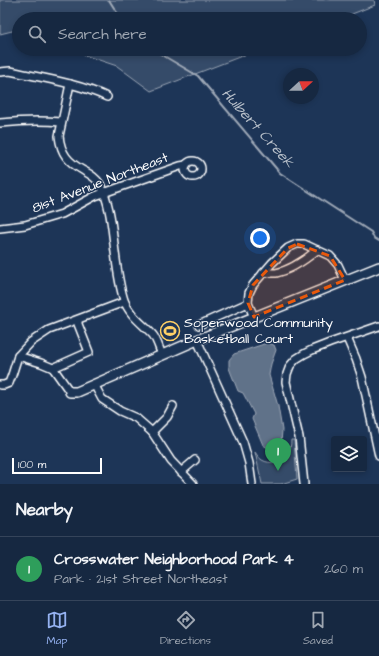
<!DOCTYPE html>
<html lang="en">
<head>
<meta charset="utf-8">
<style>
  body { margin:0; font-family:"Architects Daughter",sans-serif; background:#1f3048; color:#f1f3f6 }
  .controls { position:absolute; right:12px; bottom:12px; display:grid; overflow:hidden; border-radius:4px; box-shadow:0 2px 6px #0003 }
  .controls button { width:36px; height:36px; display:grid; place-items:center; padding:0; border:0; border-bottom:1px solid #35445a; background:#162841; color:#f1f3f6; font:20px sans-serif }
  .compass { position:absolute; left:283px; top:68px; width:36px; height:36px; border-radius:50%; background:#162841; box-shadow:0 2px 6px #0003; rotate:69deg }
  .scale { position:absolute; left:12px; bottom:10px; width:90px; box-sizing:border-box; padding-left:4px; border:2px solid #fff; border-top:0; font-size:11px; line-height:14px; white-space:nowrap; color:#fff; -webkit-text-stroke:3px #1d3557; paint-order:stroke }
  .you { position:absolute; left:260px; top:238px; width:14px; height:14px; margin:-10px; border:3px solid #fff; border-radius:50%; background:#1a73e8; box-shadow:0 0 0 6px #1a73e833 }
  .badge { display:grid; place-items:center; width:26px; height:26px; border-radius:50%; background:#95b2f1; color:#fff; font-size:13px; font-weight:700 }
  .pin { position:absolute; translate:-50% -33px; filter:drop-shadow(0 1px 2px #0008) }
  .pin::after { content:''; position:absolute; top:21px; width:14px; height:12px; background:inherit; clip-path:polygon(0 0,100% 0,50% 100%) }
  .list { margin:0; padding:0; list-style:none }
  h2 { display:flex; justify-content:space-between; align-items:center; height:52px; margin:0; padding:0 16px; font-size:17px }
  h2 small { font-size:13px; font-weight:400; color:#9ea6b1 }
  .list li { display:grid; grid-template-columns:26px 1fr auto; gap:12px; align-items:center; box-sizing:border-box; height:64px; padding:0 16px; border-top:1px solid #35445a }
  .list b { display:block; font-size:15px; white-space:nowrap }
  .list p { margin:0; font-size:13px; white-space:nowrap; color:#9ea6b1 }
  .list em { font-size:13px; font-style:normal; color:#9ea6b1 }
  .icon { flex:none; width:22px; height:22px; fill:none; stroke:currentColor; stroke-width:2; stroke-linecap:round; stroke-linejoin:round }
  .map { position:relative; flex:none; width:379px; height:484px; overflow:hidden }
  .search { position:absolute; background:#162841; box-shadow:0 2px 6px #0003; left:12px; right:12px; top:12px; height:44px; display:flex; align-items:center; gap:10px; box-sizing:border-box; padding:0 14px; border-radius:22px; color:#9ea6b1; font-size:15px }
  .sheet { height:116px; background:#162841 }
  nav { display:flex; justify-content:space-around; align-items:center; box-sizing:border-box; height:56px; border-top:1px solid #35445a; background:#162841; font-size:11px; color:#9ea6b1 }
  nav a { display:grid; justify-items:center; gap:2px }
  nav .on { color:#95b2f1 }
  .map>svg:first-child { display:block }
  .green { fill:#364b69; stroke:#9aa5b4 }
  .water { fill:#617289; stroke:#a0aab8 }
  .lines { fill:none; stroke-linecap:round; stroke-linejoin:round }
  .stream { stroke:#a0aab8; stroke-width:2 }
  .minor-casing { stroke:#fff; stroke-width:10 }
  .tertiary-casing { stroke:#fff; stroke-width:12 }
  .minor { stroke:#1d3557; stroke-width:7 }
  .tertiary { stroke:#1d3557; stroke-width:9 }
  .marked { fill:#e8590c; fill-opacity:0.2; stroke:#e8590c; stroke-width:3; stroke-dasharray:8 5; stroke-linejoin:round }
  .labels { text-anchor:middle; dominant-baseline:central; stroke-width:3; stroke-linejoin:round; paint-order:stroke }
  .street-label { font-size:14px; fill:#fff; stroke:#1d3557 }
  .poi-label { font-size:14px; fill:#fff; stroke:#1d3557; text-anchor:start }
  .water-label { font-size:15px; font-style:italic; fill:#b8c0ca; stroke:#1d3557 }
</style>
</head>
<body>
<div class="map">
<svg width="379" height="484" viewBox="0 0 379 484">
  <rect width="100%" height="100%" fill="#1d3557"/>
  <filter id="ink" filterUnits="userSpaceOnUse"><feTurbulence type="fractalNoise" baseFrequency=".025" numOctaves="2"/><feDisplacementMap in="SourceGraphic" scale="8" xChannelSelector="R" yChannelSelector="G"/><feConvolveMatrix kernelMatrix="1 2 1 2 8 2 1 2 1" color-interpolation-filters="sRGB"/></filter>
  <g filter="url(#ink)">
    <g class="green">
      <path d="M 0,0 L 374,0 L 375,5 L 339,19 L 19,19 L 19,34 L 12,31 L 0,34 Z"/>
      <path d="M 66,49 L 260,49 L 151,91 L 117,66 Z"/>
      <path d="M 175,323 L 180,329 L 166,339 L 161,333 Z"/>
      <path d="M 291,440 L 294,440 L 297,479 L 281,484 L 262,484 L 255,452 C 257,455 259,458 262,460 C 270,465 283,462 288,453 C 290,450 291,445 291,440 Z"/>
    </g>
    <path class="water" d="M 267,343 L 274,345 L 276,350 L 271,364 L 269,375 L 278,406 L 282,430 L 281,444 L 276,448 L 270,449 L 263,445 L 252,419 L 254,414 L 243,393 L 238,391 L 229,368 L 229,360 L 234,354 Z"/>
    <g class="lines">
      <g class="stream">
        <path d="M 109,0 L 121,19"/>
        <path d="M 152,49 L 198,76 L 280,173 L 371,232 L 374,238 L 379,241"/>
      </g>
      <g class="minor-casing">
        <g id="minor">
          <path d="M 0,72 L 10,71 C 42,78 77,83 107,97"/>
          <path d="M 70,84 L 59,136 C 61,154 68,162 84,171 C 90,174 96,178 100,184 C 111,205 112,230 115,252 C 117,268 119,285 124,300 C 129,315 143,324 153,335 C 157,340 159,348 162,355"/>
          <path d="M 0,123 C 20,121 41,120 61,122"/>
          <circle cx="193" cy="169" r="8"/>
          <path d="M 0,228 L 25,225 L 62,214 L 95,196 L 180,166 L 186,165"/>
          <path d="M 263,273 C 267,273 272,273 276,273 C 291,270 305,260 317,250"/>
          <path d="M 254,317 L 248,303 L 249,293 L 253,285 L 272,263 L 288,248 L 297,244 L 304,244 L 330,256 L 338,265 L 345,280"/>
          <path d="M 199,325 L 248,303"/>
          <path d="M 347,338 L 356,359 L 362,377 L 379,456"/>
          <path d="M 197,340 L 243,442 L 249,463 L 252,484"/>
          <path d="M 18,356 L 41,363 L 53,368 L 70,392"/>
          <path d="M 53,368 L 89,352 L 78,324 L 78,320"/>
          <path d="M 94,384 L 102,399 L 120,411 L 136,418 L 152,432 L 171,461 L 193,484"/>
          <path d="M 0,385 L 4,385 L 9,383 L 12,375 L 18,356 L 31,342 L 49,330 L 124,302"/>
          <path d="M 152,432 L 167,417 L 173,406"/>
          <path d="M 181,472 L 195,460"/>
          <path d="M 304,484 L 299,437 L 286,382 L 287,374 L 290,366 L 296,359 L 304,354 L 312,350 L 330,343 L 379,326"/>
        </g>
      </g>
      <g class="tertiary-casing">
        <path id="tertiary" d="M 70,392 L 77,392 L 197,340 L 379,267"/>
      </g>
      <use href="#minor" class="minor"/>
      <use href="#tertiary" class="tertiary"/>
    </g>
  </g>
  <path class="marked" d="M 297,244 L 330,256 L 345,280 L 254,317 L 248,303 L 253,285 L 288,248 Z"/>
  <defs>
    <g id="stadium-ring" transform="scale(1)"><circle r="9.5" fill="#1d3557" stroke="#ffd166" stroke-width="1.5"/><path d="M0-5a6.5 5 0 1 0 0 10a6.5 5 0 1 0 0-10ZM-3.5-1.8h7v3.6h-7Z" fill="#ffd166"/></g>
  </defs>
  <g fill-rule="evenodd">
    <use href="#stadium-ring" x="170" y="331"/>
  </g>
  <g class="labels">
    <g class="street-label">
      <text transform="translate(100 183) rotate(-21)">81st Avenue Northeast</text>
    </g>
    <g class="poi-label">
      <text x="184" y="323">Soperwood Community<tspan x="184" dy="16">Basketball Court</tspan></text>
    </g>
    <g class="water-label">
      <text transform="translate(258 128) rotate(48)">Hulbert Creek</text>
    </g>
  </g>
</svg>
<div class="controls">
<button><svg class="icon" aria-label="layers" viewBox="0 0 24 24"><path d="M12 4l9 5-9 5-9-5zM3 14l9 5 9-5"/></svg></button>
</div>
<svg class="compass" viewBox="-18 -18 36 36"><path d="M0-13l5 13h-10z" fill="#e53935"/><path d="M0 13l5-13h-10z" fill="#9ea6b1"/></svg>
<div class="scale">100 m</div>
<div class="you"></div>
<div class="pin badge" style="left:278px;top:471px;background:#2e9e5b">1</div>
<div class="search"><svg class="icon" aria-label="search" viewBox="0 0 24 24"><circle cx="10" cy="10" r="6"/><path d="M15 15l6 6"/></svg>Search here</div>
</div>
<section class="sheet">
<h2>Nearby<small></small></h2>
<ul class="list">
<li><span class="badge" style="background:#2e9e5b">1</span><div><b>Crosswater Neighborhood Park 4</b><p>Park · 21st Street Northeast</p></div><em>260 m</em></li>
</ul>
</section>
<nav>
<a class="on"><svg class="icon" aria-label="map" viewBox="0 0 24 24"><path d="M3 6l6-2 6 2 6-2v14l-6 2-6-2-6 2zM9 4v14M15 6v14"/></svg>Map</a>
<a><svg class="icon" aria-label="directions" viewBox="0 0 24 24"><path d="M12 3l9 9-9 9-9-9zM9 14v-3h6M13 9l2 2-2 2"/></svg>Directions</a>
<a><svg class="icon" aria-label="saved" viewBox="0 0 24 24"><path d="M7 4h10v16l-5-4-5 4z"/></svg>Saved</a>
</nav>
</body>
</html>
